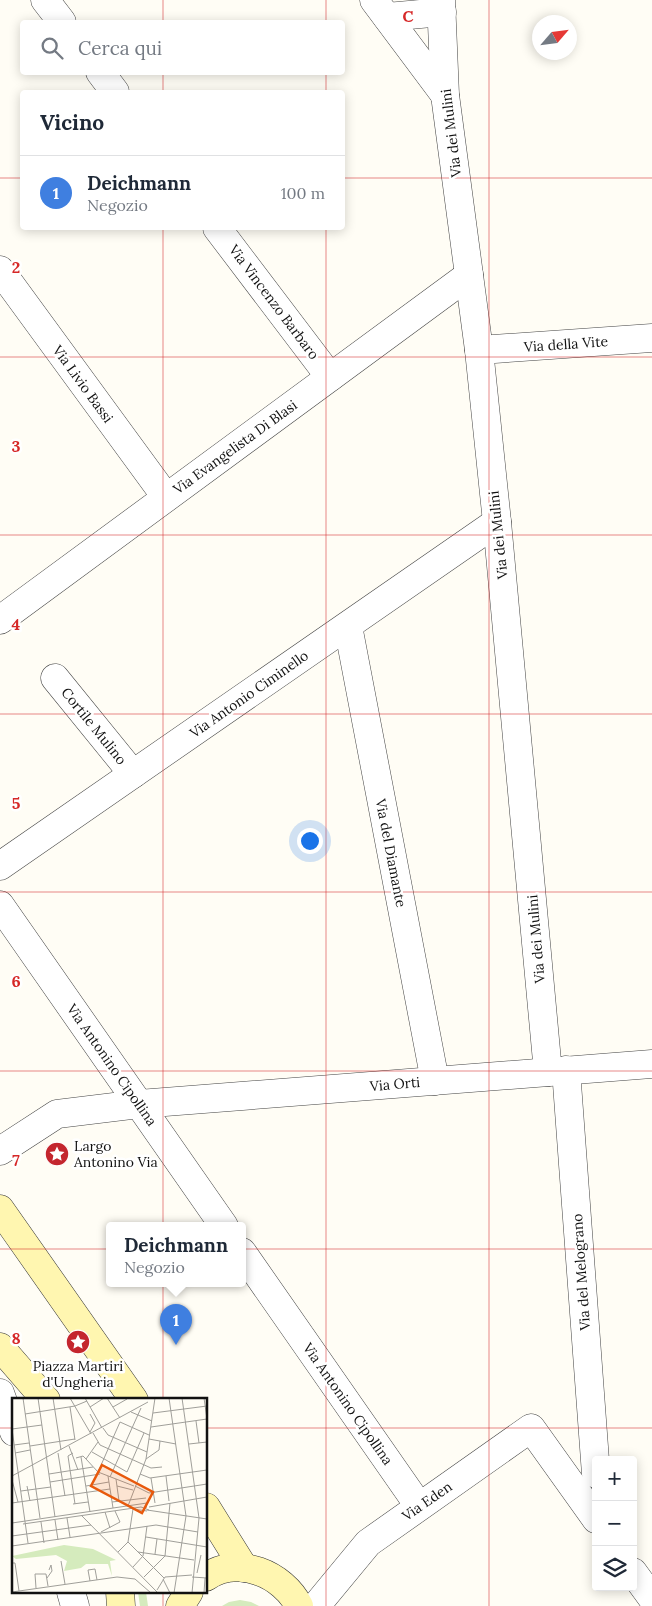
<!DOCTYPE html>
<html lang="it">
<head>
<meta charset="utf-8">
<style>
  body { margin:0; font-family:Lora,serif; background:#f2f2f3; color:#1f2937 }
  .controls { position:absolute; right:15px; bottom:15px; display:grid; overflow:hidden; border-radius:5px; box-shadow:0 2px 12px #0003 }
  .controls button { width:45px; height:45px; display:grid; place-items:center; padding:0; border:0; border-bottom:1px solid #e0e1e3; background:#fff; color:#1f2937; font:25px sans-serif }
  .compass { position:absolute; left:532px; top:15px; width:45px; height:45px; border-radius:50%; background:#fff; box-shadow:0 2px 12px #0003; rotate:62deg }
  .you { position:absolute; left:309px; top:840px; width:18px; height:18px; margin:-12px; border:4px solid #fff; border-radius:50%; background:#1a73e8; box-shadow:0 0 0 8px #1a73e833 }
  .badge { display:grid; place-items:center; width:32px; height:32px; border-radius:50%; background:#c4262e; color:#fff; font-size:16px; font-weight:700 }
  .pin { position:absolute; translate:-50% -41px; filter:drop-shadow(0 1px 2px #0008) }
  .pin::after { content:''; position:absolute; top:26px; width:18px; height:15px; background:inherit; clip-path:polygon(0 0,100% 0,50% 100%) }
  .popup { position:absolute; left:106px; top:1222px; width:140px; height:65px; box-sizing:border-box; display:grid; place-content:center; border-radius:5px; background:#fff; filter:drop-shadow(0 1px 4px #0005); font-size:16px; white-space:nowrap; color:#747a83 }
  .popup b { font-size:19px; color:#1f2937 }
  .popup::after { content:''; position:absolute; left:50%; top:100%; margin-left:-10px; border:10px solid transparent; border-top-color:#fff }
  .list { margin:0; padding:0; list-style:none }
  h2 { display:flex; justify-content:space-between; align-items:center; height:65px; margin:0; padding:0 20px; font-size:21px }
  h2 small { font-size:16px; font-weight:400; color:#747a83 }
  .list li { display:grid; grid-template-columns:32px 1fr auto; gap:15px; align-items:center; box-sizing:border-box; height:75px; padding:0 20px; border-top:1px solid #e0e1e3 }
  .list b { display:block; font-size:19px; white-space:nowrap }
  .list p { margin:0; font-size:16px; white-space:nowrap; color:#747a83 }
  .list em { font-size:16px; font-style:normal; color:#747a83 }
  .icon { flex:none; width:28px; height:28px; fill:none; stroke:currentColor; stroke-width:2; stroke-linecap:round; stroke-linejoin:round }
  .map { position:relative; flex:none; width:652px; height:1606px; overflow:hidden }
  .search { position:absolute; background:#fff; box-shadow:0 2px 12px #0003; left:20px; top:20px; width:325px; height:55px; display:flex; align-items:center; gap:12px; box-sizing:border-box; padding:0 18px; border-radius:5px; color:#747a83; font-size:19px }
  .panel { position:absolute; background:#fff; box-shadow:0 2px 12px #0003; left:20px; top:90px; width:325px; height:140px; border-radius:5px }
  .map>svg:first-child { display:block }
  .green { fill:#d5ebbd }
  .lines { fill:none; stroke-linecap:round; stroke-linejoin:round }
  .minor-casing { stroke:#444; stroke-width:29 }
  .tertiary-casing { stroke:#444; stroke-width:29 }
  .secondary-casing { stroke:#333; stroke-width:29 }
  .minor { stroke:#fff; stroke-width:28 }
  .tertiary { stroke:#fff; stroke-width:28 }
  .secondary { stroke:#fff6b0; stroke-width:28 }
  .grid { fill:none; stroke:#d62828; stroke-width:1; stroke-opacity:0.55 }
  .labels { text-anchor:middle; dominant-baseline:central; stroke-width:5; stroke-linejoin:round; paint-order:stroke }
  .street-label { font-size:14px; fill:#111; stroke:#fff }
  .poi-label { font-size:14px; fill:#111; stroke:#fff; text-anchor:start }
  .inset-road { fill:none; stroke:#a09f9a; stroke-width:1 }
  .view { fill:#e8590c; fill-opacity:0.15; stroke:#e8590c; stroke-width:2.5 }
  .inset-edge { fill:none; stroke:#111; stroke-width:2.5 }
  .grid-label { font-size:16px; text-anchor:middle; font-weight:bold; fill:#d62828; stroke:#fff; stroke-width:5; stroke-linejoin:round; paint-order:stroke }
</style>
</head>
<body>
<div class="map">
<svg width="652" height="1606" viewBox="0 0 652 1606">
  <rect width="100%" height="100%" fill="#fffdf5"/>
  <g class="green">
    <path d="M 138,1592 L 146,1592 L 148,1606 L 140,1606 Z"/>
    <path d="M 240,1600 L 251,1602 L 259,1606 L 222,1606 L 229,1602 Z"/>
  </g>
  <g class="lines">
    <g class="minor-casing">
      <g id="minor">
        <path d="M 45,0 L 62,22"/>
        <path d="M 374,0 L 445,95"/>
        <path d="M 441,0 L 445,95 L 479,350 L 497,522 L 548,1072"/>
        <path d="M 387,17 L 442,12"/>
        <path d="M 100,72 L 115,92"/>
        <path d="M 217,228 L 330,377"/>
        <path d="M 0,270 L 166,497"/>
        <path d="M 479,350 L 652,338"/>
        <path d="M 0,620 L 469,275"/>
        <path d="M 348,626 L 435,1081"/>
        <path d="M 55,678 L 133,774"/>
        <path d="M 0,866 L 497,522"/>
        <path d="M 0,905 L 224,1226"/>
        <path d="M 566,1070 L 596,1474"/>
        <path d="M 242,1252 L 419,1506"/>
        <path d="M 0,1393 L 14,1432"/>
        <path d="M 633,1572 L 652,1598"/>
        <path d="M 71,1592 L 75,1606"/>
        <path d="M 316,1606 L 368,1543 L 531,1428 L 596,1519"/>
      </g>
    </g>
    <g class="tertiary-casing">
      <path id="tertiary" d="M 0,1151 L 57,1114 L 139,1104 L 652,1064"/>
    </g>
    <g class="secondary-casing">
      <g id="secondary">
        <path d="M 0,1209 L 134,1400"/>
        <path d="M 0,1347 L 46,1400"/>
        <path d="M 206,1507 L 244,1568"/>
        <path d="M 206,1577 C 238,1555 283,1574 299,1606"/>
        <path d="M 120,1592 L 121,1606"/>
        <path d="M 180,1606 L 189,1592"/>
      </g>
    </g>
    <use href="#minor" class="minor"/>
    <use href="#tertiary" class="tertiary"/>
    <use href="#secondary" class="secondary"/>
  </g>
  <path class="grid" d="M 163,0 L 163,22M 326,0 L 326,22M 489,0 L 489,1606M 163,72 L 163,92M 326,72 L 326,92M 0,178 L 22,178M 342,178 L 652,178M 163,228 L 163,1400M 326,228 L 326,1606M 0,357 L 652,357M 0,535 L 652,535M 0,714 L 652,714M 0,892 L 652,892M 0,1071 L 652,1071M 0,1249 L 652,1249M 0,1428 L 14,1428M 206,1428 L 652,1428M 163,1592 L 163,1606"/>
  <defs>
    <g id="sight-disc" transform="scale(1.25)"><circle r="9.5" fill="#c4262e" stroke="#fff"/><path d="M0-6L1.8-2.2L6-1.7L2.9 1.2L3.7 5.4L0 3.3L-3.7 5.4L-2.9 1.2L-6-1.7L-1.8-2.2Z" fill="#fff"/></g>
  </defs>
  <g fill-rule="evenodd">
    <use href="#sight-disc" x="57" y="1154"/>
    <use href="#sight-disc" x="78" y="1342"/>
  </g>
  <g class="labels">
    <g class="street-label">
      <text transform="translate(451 133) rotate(-97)">Via dei Mulini</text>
      <text transform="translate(274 302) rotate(53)">Via Vincenzo Barbaro</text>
      <text transform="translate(566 344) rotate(-4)">Via della Vite</text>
      <text transform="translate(83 384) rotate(54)">Via Livio Bassi</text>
      <text transform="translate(235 447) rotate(-36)">Via Evangelista Di Blasi</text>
      <text transform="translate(498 535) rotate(-96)">Via dei Mulini</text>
      <text transform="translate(249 694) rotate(-35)">Via Antonio Ciminello</text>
      <text transform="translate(94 726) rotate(51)">Cortile Mulino</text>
      <text transform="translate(391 853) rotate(79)">Via del Diamante</text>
      <text transform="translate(536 939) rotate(-95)">Via dei Mulini</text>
      <text transform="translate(112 1065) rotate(55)">Via Antonino Cipollina</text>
      <text transform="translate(395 1084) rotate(-5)">Via Orti</text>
      <text transform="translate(581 1272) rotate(-94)">Via del Melograno</text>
      <text transform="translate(348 1404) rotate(55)">Via Antonino Cipollina</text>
      <text transform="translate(427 1501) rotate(-35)">Via Eden</text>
    </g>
    <g class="poi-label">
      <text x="74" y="1146">Largo<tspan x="74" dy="16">Antonino Via</tspan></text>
      <text x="78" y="1366" text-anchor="middle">Piazza Martiri<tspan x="78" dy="16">d'Ungheria</tspan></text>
    </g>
  </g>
  <g transform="translate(12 1398)">
    <rect width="195" height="195" fill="#fffdf5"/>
    <path d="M 52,147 L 81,151 L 104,162 L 98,163 L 100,178 L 96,166 L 74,166 L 69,170 L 52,173 L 55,163 L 44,157 L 4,161 L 0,158 Z" fill="#d5ebbd"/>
    <path class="inset-road" d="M 11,0 L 28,120M 26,0 L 43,119M 41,0 L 49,52M 58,0 L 79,36M 73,0 L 90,30M 95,0 L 108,20M 157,0 L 174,118 L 162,195M 170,0 L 187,120 L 180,195M 192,0 L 195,21M 58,9 L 63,42M 78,9 L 92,0M 101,9 L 115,1M 119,14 L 140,23M 141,15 L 195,8M 13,16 L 63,8 L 75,3M 78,16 L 83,25 L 78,34M 184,23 L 187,45M 108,24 L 137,37M 139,29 L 195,21M 91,30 L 96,37 L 135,54M 0,31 L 16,145M 0,31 L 30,27M 81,35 L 88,47 L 139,70 L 150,69M 137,41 L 164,46M 177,46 L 195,44M 2,47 L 17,45M 18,48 L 63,41M 57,48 L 66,72M 80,54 L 115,74 L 132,35M 3,55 L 18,52M 46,55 L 53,98M 61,55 L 56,58 L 63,106M 69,59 L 78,114M 64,60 L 71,58 L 74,61 L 86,44M 74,61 L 86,74 L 122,88M 134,61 L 147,52 L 148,43M 86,74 L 108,24M 37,76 L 81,69M 128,76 L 138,80 L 195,72M 0,78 L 136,4M 96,78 L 101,110M 154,78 L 157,103M 98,79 L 129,10M 139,80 L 143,105M 104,81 L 107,103M 0,82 L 6,104M 38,84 L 88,76M 15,88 L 18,103M 74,88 L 97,84M 105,88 L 121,92M 123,88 L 137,95 L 195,86M 9,93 L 39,89M 100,104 L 134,100M 0,105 L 98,91M 61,106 L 76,104M 116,108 L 134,61 L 143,0M 137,109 L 195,99M 135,112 L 195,121M 93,114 L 98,130M 69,117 L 146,195M 55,120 L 58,139M 43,122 L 46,142M 29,124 L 32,145M 0,125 L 135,105 L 134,110M 11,126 L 129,109 L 137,112M 89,134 L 108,124 L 103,113M 0,138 L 79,127M 134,139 L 195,149M 116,144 L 152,180M 0,148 L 144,127 L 186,134M 106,154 L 116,144 L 121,111 L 135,113M 126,154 L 182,162M 143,156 L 145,141M 49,163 L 53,186M 0,165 L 3,165 L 7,193M 121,169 L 131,158 L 135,128M 185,175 L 189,157M 132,179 L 153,158 L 158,105M 180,179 L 195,180M 35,180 L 40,173 L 39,167 L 37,172M 151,181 L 158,195M 78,183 L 76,172 L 83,171 L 85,182M 24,190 L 23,176 L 34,176 L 36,188M 145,192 L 153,179 L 180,177M 0,194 L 105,179 L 123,181 L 139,195M 97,195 L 115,195M 192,195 L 193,180"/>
    <path class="view" d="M 90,67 L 141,94 L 130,115 L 79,88 Z"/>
    <rect width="195" height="195" class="inset-edge"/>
  </g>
  <g class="grid-label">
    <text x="408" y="22">C</text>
    <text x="16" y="273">2</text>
    <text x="16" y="452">3</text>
    <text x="16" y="630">4</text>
    <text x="16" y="809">5</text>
    <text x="16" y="987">6</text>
    <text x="16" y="1166">7</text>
    <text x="16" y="1344">8</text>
  </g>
</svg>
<div class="controls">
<button>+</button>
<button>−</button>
<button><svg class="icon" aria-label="layers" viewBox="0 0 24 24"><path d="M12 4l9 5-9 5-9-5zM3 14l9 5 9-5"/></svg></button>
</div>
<svg class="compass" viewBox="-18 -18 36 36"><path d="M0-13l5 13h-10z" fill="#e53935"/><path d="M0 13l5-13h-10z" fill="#747a83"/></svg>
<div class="you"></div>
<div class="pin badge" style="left:176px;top:1345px;background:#3f7fe0">1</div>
<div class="popup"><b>Deichmann</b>Negozio</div>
<div class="search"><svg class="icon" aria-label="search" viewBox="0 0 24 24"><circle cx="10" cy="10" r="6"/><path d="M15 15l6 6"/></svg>Cerca qui</div>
<section class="panel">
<h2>Vicino<small></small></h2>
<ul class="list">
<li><span class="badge" style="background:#3f7fe0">1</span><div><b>Deichmann</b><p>Negozio</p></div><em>100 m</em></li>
</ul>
</section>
</div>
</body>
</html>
